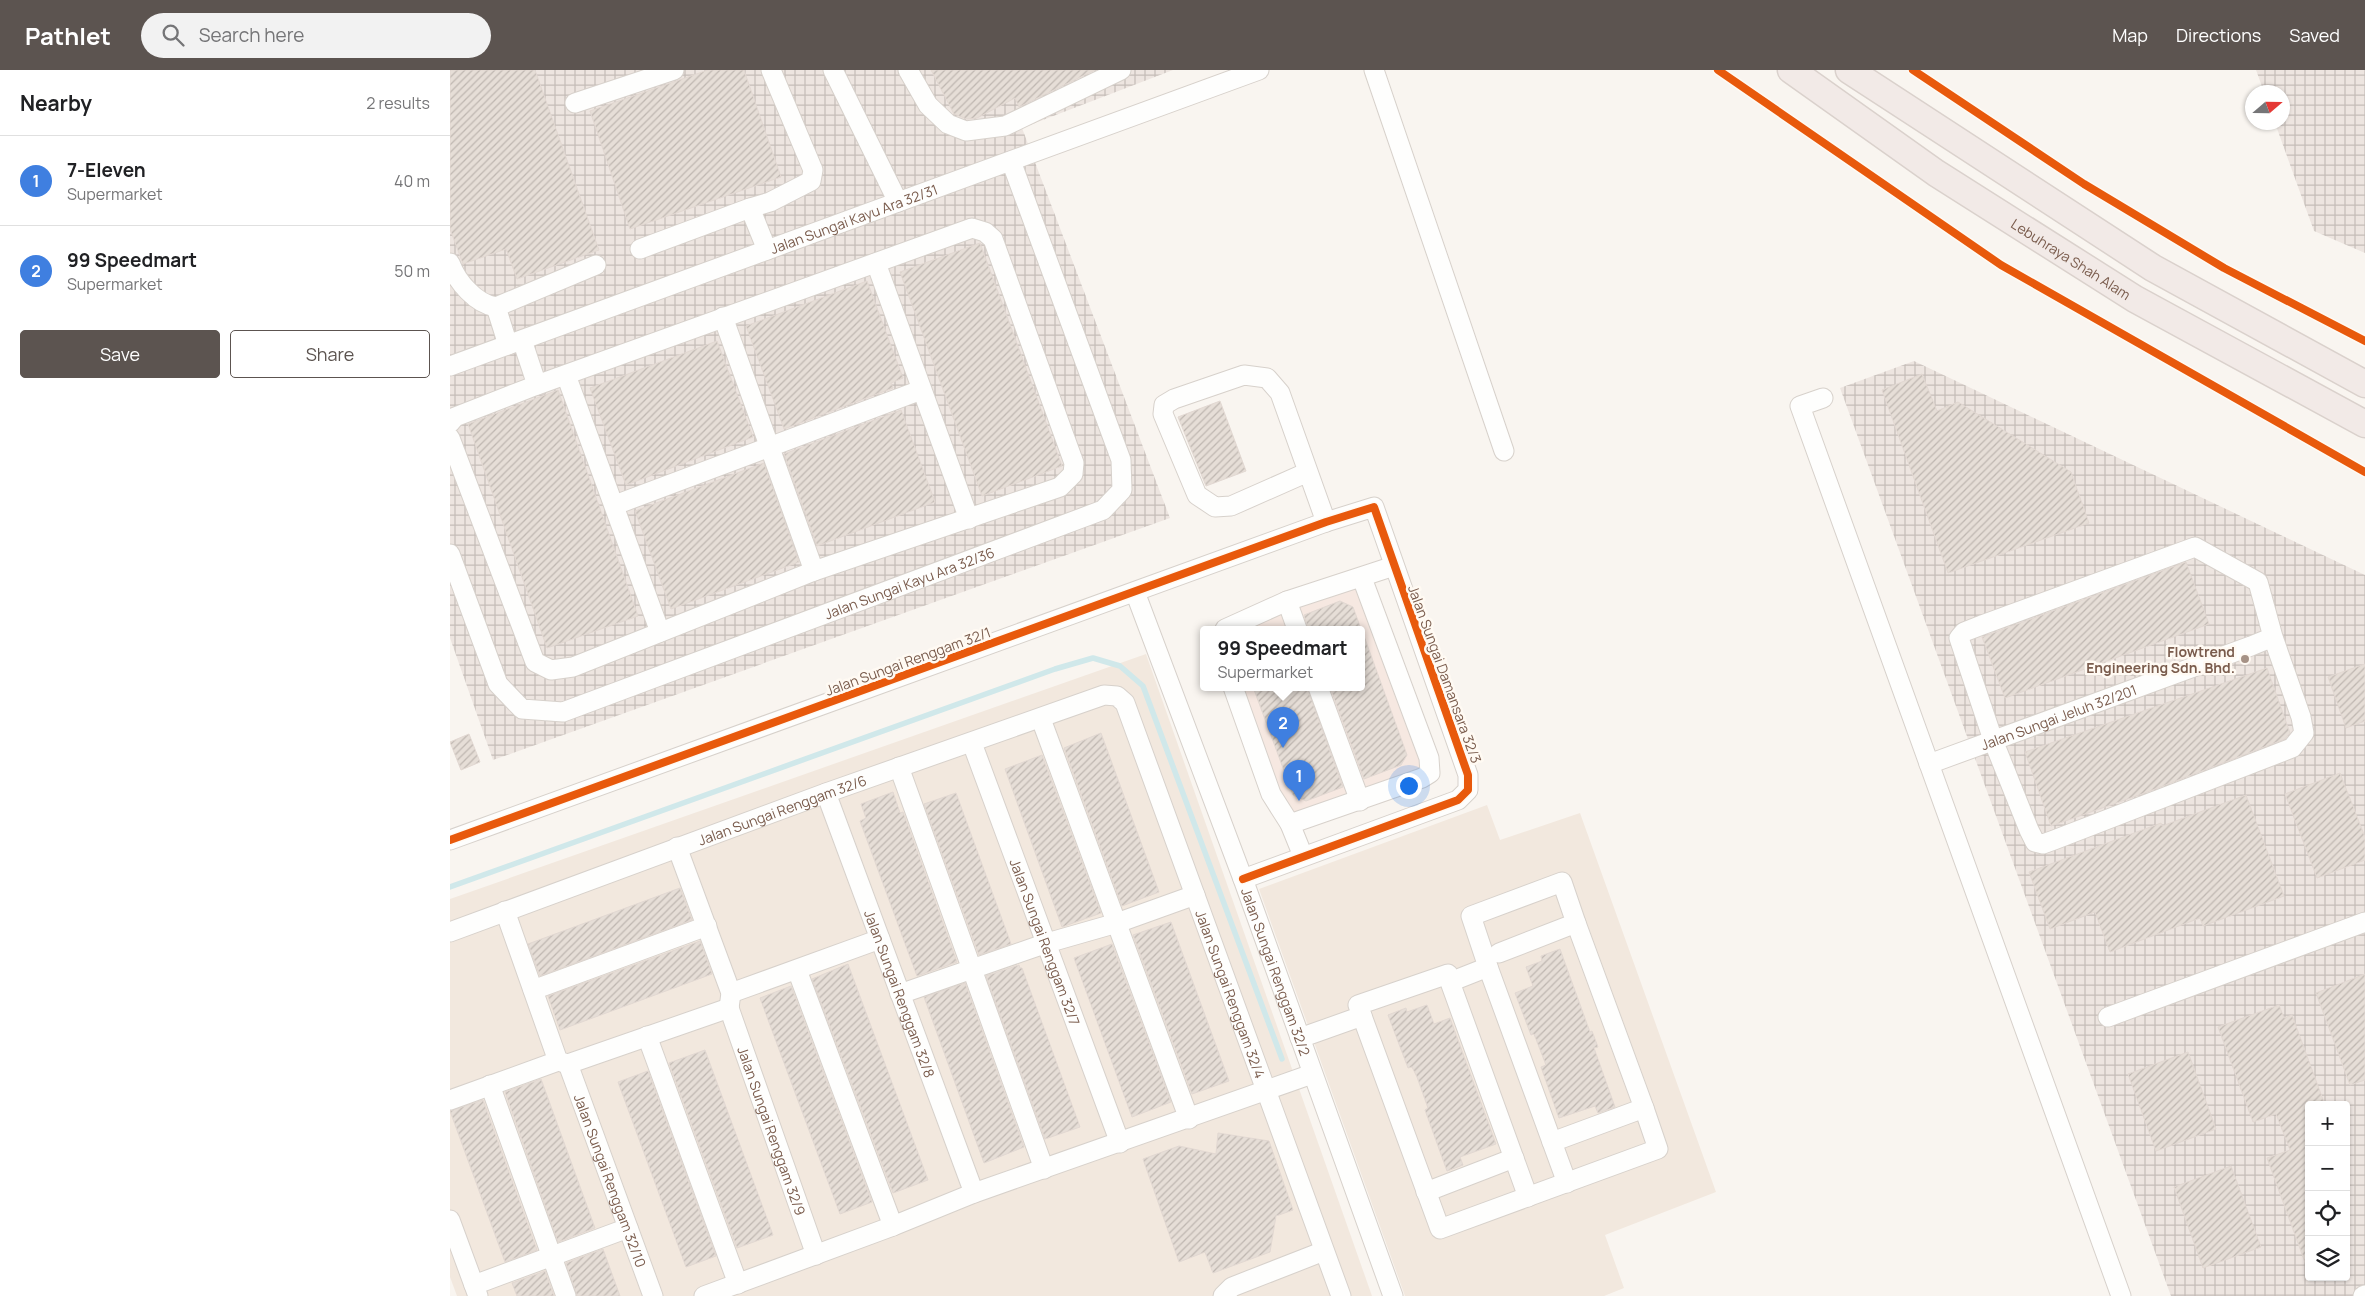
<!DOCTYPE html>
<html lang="en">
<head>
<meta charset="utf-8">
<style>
  body { margin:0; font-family:Manrope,sans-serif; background:#f2f2f2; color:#202124 }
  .controls { position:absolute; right:15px; bottom:15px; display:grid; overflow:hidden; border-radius:5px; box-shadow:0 1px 4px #0004 }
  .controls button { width:45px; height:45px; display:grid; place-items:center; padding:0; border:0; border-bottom:1px solid #e0e0e0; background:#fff; color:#202124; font:25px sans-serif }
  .compass { position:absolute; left:1795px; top:15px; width:45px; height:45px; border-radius:50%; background:#fff; box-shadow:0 1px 4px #0004; rotate:70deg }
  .you { position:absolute; left:958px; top:715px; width:18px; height:18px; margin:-12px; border:4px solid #fff; border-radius:50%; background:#1a73e8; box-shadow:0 0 0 8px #1a73e833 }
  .badge { display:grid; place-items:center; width:32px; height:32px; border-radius:50%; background:#5c5450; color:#fff; font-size:16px; font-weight:700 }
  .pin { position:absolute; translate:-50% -41px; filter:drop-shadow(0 1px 2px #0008) }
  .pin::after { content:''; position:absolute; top:26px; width:18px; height:15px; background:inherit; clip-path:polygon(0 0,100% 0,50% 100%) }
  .popup { position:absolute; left:750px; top:556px; width:165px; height:65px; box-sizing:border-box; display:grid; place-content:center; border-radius:5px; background:#fff; filter:drop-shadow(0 1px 4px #0005); font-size:16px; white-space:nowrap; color:#757577 }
  .popup b { font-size:19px; color:#202124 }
  .popup::after { content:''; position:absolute; left:50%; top:100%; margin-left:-10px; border:10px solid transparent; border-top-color:#fff }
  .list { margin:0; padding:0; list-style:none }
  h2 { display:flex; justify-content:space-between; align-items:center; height:65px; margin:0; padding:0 20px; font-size:21px }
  h2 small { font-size:16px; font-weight:400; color:#757577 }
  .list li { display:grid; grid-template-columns:32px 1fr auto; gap:15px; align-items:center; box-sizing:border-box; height:90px; padding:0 20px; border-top:1px solid #e0e0e0 }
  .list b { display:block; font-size:19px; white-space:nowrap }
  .list p { margin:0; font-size:16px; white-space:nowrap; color:#757577 }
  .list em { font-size:16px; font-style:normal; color:#757577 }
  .actions { display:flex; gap:10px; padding:15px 20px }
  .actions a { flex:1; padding:11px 0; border:1px solid #5c5450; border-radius:5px; text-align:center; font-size:18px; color:#5c5450 }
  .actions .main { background:#5c5450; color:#fff }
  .icon { flex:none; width:28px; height:28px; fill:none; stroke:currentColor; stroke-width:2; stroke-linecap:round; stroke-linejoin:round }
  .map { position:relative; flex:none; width:1915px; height:1226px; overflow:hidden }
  header { display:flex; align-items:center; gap:30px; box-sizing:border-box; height:70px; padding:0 25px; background:#5c5450; color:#fff }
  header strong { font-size:24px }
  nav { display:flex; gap:28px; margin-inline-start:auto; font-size:18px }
  .search { width:350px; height:45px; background:#f2f2f2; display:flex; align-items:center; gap:12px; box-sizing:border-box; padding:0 18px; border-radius:28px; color:#757577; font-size:19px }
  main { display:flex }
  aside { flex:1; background:#fff }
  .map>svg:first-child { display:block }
  .residential { fill:#f2e8de }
  .commercial { fill:#f6e8e1 }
  .industrial { fill:url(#industrial-grid); fill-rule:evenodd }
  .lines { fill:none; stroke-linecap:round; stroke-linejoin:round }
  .stream { stroke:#d0e8ea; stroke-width:5.5 }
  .building { fill:url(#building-hatch); stroke:#e2d8d2 }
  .minor-casing { stroke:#d7d1cb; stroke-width:21 }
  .highway-casing { stroke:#dad1cc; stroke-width:29 }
  .minor { stroke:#fefefd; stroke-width:19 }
  .highway { stroke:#f2eae7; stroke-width:26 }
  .cycleway-casing { stroke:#fffaf3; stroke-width:11 }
  .cycleway { stroke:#e8590c; stroke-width:8 }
  .poi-dot { fill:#a69286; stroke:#fffaf3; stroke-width:2 }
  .labels { text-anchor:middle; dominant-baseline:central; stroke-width:5; stroke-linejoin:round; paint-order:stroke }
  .street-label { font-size:14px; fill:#7a5c4d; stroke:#fffaf3 }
  .poi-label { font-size:14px; font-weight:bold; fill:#7a5c4d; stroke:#fffaf3; text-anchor:end }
</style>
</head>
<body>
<header>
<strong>Pathlet</strong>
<div class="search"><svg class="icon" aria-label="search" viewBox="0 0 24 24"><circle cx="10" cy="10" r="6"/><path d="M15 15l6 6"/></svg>Search here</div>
<nav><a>Map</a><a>Directions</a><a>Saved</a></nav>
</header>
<main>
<aside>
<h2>Nearby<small>2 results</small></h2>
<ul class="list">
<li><span class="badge" style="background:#3f7fe0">1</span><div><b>7-Eleven</b><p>Supermarket</p></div><em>40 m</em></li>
<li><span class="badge" style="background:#3f7fe0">2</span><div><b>99 Speedmart</b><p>Supermarket</p></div><em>50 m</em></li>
</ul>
<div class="actions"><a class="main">Save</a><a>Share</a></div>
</aside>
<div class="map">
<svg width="1915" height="1226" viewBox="0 0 1915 1226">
  <defs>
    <pattern id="industrial-grid" width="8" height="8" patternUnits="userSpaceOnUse" patternTransform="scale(1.25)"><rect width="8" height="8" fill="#ede5e0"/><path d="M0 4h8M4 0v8" fill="none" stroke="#c5bdb8"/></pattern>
    <pattern id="building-hatch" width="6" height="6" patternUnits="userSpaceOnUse" patternTransform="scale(1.25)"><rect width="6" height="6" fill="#e6ded7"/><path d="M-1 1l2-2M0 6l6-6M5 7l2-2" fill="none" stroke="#bfb7b1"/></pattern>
  </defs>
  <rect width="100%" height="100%" fill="#f9f5f0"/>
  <g class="residential">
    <path d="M 696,584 L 922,1226 L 7,1226 L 0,1207 L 0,829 Z"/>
    <path d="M 1037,735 L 1050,770 L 1130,743 L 1266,1122 L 1155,1165 L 1174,1218 L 1154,1226 L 955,1226 L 809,819 Z"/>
  </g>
  <path class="commercial" d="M 910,514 L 976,698 L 840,747 L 833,739 L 789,617 L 912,617 L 912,559 L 787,559 Z"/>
  <g class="industrial">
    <path d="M 0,0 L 723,0 L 572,58 L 720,448 L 43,690 L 0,568 Z"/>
    <path d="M 1806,0 L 1915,0 L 1915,183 L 1864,161 L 1825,53 L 1832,52 L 1832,22 L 1814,22 Z"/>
    <path d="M 1464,291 L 1915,505 L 1915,1226 L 1721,1226 L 1390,318 ZM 1859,1035 L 1896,1035 L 1896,1207 L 1859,1207 Z"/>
  </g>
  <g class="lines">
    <path class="stream" d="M 0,817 L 605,599 L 643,588 L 670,596 L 693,616 L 832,989"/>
  </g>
  <g class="building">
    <path d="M 0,0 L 85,0 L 149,180 L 67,209 L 56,179 L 13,194 L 0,159 Z"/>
    <path d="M 258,0 L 294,0 L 331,107 L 180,159 L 140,41 Z"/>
    <path d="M 481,0 L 645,0 L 569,37 L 565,28 L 527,48 L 517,49 L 504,44 Z"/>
    <path d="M 530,173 L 612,396 L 532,426 L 450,202 Z"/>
    <path d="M 417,211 L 453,308 L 441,313 L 443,318 L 334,359 L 296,256 Z"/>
    <path d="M 267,271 L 303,367 L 176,415 L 140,318 Z"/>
    <path d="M 1472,304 L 1487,341 L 1508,332 L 1621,402 L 1639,453 L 1498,503 L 1432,320 Z"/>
    <path d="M 108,320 L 188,546 L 97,578 L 18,354 Z"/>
    <path d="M 770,331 L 796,401 L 756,416 L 728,347 Z"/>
    <path d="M 451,340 L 485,432 L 367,476 L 334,384 Z"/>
    <path d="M 314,393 L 349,492 L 221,539 L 185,441 Z"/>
    <path d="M 1736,492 L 1759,554 L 1555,628 L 1532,567 Z"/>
    <path d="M 890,531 L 903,537 L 911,559 L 858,559 L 854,545 Z"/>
    <path d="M 914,566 L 957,685 L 951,695 L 914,709 L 880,617 L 912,617 L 912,567 Z"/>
    <path d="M 1915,594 L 1915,651 L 1896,658 L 1878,607 Z"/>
    <path d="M 1817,598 L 1840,663 L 1835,669 L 1692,724 L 1601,756 L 1575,682 Z"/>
    <path d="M 803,617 L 857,617 L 893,717 L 856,731 L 843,725 Z"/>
    <path d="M 651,663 L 709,822 L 672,836 L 614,678 Z"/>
    <path d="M 19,664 L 30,692 L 11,700 L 0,672 Z"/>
    <path d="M 592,685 L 651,843 L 612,857 L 555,699 Z"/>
    <path d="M 1890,703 L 1915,767 L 1915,790 L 1867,808 L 1835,724 Z"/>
    <path d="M 443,722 L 450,743 L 453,742 L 507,892 L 467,906 L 410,751 L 416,748 L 411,734 Z"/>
    <path d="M 506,723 L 561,874 L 529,885 L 474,734 Z"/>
    <path d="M 1796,725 L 1834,826 L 1753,856 L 1750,848 L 1660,882 L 1645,842 L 1600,859 L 1579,802 L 1711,753 L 1712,756 Z"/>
    <path d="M 230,818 L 242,850 L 90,906 L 78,874 Z"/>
    <path d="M 721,852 L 779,1011 L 742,1024 L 683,865 Z"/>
    <path d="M 250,871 L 262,904 L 110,960 L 98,926 Z"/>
    <path d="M 662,874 L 721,1032 L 682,1047 L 624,888 Z"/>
    <path d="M 1110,879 L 1140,962 L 1142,961 L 1148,977 L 1144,978 L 1165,1037 L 1148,1043 L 1145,1036 L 1109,1048 L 1091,997 L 1096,995 L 1084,964 L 1081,965 L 1065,923 L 1083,916 L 1076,897 L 1092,891 L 1091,886 Z"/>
    <path d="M 398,894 L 478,1110 L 443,1123 L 362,909 Z"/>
    <path d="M 569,895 L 570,898 L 572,898 L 630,1057 L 595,1069 L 536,906 Z"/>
    <path d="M 1915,904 L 1915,1010 L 1900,1015 L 1866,923 Z"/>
    <path d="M 515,913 L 574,1077 L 534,1093 L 474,927 Z"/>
    <path d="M 341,916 L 422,1132 L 390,1144 L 310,928 Z"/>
    <path d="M 977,935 L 984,954 L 1000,948 L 1046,1074 L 1010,1087 L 1013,1095 L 997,1101 L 975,1040 L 978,1038 L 967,1007 L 962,997 L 958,998 L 938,945 L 956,938 L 957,942 Z"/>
    <path d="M 1829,935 L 1834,948 L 1842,945 L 1875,1035 L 1859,1035 L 1859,1198 L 1857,1198 L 1817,1088 L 1840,1080 L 1826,1044 L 1803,1052 L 1768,957 Z"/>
    <path d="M 255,980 L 323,1165 L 287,1178 L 219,993 Z"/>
    <path d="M 1738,982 L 1766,1059 L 1706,1081 L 1678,1004 Z"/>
    <path d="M 198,1001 L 266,1186 L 236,1197 L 168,1012 Z"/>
    <path d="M 91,1009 L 145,1158 L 108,1172 L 55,1022 Z"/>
    <path d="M 33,1030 L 87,1180 L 55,1192 L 0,1041 Z"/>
    <path d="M 768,1063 L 819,1071 L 843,1140 L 826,1146 L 820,1182 L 763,1203 L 755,1182 L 729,1192 L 693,1089 L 729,1076 L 766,1084 Z"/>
    <path d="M 1781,1096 L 1811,1177 L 1753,1198 L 1724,1117 Z"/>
    <path d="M 153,1179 L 170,1226 L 127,1226 L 116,1193 Z"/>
    <path d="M 95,1201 L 104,1226 L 67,1226 L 62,1213 Z"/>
  </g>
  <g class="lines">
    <g class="minor-casing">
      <g id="minor">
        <path d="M 383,0 L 448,132"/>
        <path d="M 458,0 L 478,35 L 498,54 L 516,61 L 555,56 L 671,0"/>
        <path d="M 924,0 L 1054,381"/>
        <path d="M 125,33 L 224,0"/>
        <path d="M 190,179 L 300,138"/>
        <path d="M 317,180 L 300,138 L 320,132 L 361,111 L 363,100 L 321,0"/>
        <path d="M 0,193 C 7,212 26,234 46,237"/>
        <path d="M 426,193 L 519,449"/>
        <path d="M 72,270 L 87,315"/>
        <path d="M 58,275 L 46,237 L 146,195"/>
        <path id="s1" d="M 0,296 L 809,0"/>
        <path d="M 116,305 L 210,562"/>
        <path d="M 1373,328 L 1350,336 L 1671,1226"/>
        <path d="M 0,353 L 5,347 L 87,315 L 522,158 L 535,162 L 543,169 L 624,393 L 623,404 L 610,417 L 364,501"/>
        <path d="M 0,368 L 85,592 L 101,600 L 123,597 L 364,501 L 273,247"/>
        <path d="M 858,402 L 781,436 L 765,437 L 747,425 L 713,344 L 714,335 L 724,329 L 794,305 L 817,308 L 830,323 L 876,452"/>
        <path d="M 165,435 L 471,320"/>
        <path id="s2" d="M 0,484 L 48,614 L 72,639 L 113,642 L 653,440 L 672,420 L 671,390 L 561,91"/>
        <path id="s3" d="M 685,522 L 793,809 L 943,1226"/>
        <path d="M 837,531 L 847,559"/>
        <path d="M 775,559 L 837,531 L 944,496"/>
        <path d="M 783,617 L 821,724 L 840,754 L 853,786"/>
        <path d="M 868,617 L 910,731"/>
        <path d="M 591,649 L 739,1049"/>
        <path id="s4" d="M 522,673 L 670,1073"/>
        <path id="s5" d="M 1479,694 L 1801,576 L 1823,567 L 1808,512 L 1745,477 L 1532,555 L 1514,562 L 1509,568 L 1543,670 L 1579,760 L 1585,772 L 1593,774 L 1604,770 L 1842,678 L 1854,663 L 1851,647 L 1823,567"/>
        <path d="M 449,697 L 594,1099"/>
        <path id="s6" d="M 376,723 L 524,1123"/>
        <path d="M 840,754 L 972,708 L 980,703 L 979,688 L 912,508"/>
        <path d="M 0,770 L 876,452 L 924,437 L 1018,705 L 1018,720 L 1008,730 L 793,809"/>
        <path d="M 227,777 L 281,923 L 279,938"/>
        <path d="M 55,841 L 108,991 L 118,994"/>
        <path d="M 1126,853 L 1194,1038"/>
        <path id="s7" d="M 0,862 L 376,723 L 654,625 L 667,626 L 675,633 L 891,1226"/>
        <path d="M 1038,897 L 1021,846 L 1112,812 L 1126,853 L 1049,883"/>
        <path d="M 347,900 L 443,1156"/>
        <path d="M 998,904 L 908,935 L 990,1159 L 1208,1079 L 1194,1038 L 1102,1072"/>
        <path d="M 83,920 L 257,856"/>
        <path d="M 281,923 L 430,869"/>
        <path d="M 450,924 L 597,873 L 667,853 L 745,825"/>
        <path id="s8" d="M 279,938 L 366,1185"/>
        <path d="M 1658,947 L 1915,852"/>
        <path d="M 197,966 L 288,1214"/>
        <path d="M 850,968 L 912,946"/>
        <path id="s9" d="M 118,994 L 203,1226"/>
        <path d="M 118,994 L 279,938"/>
        <path d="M 40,1015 L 116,1226"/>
        <path d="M 0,1030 L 108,991"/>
        <path d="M 976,1122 L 1064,1088"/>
        <path d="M 1078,1127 L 1000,912 L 1038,897 L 1117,1113"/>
        <path d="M 0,1150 L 28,1226"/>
        <path d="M 24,1215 L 178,1158"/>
        <path d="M 254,1226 L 443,1156 L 524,1123 L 862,1004"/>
        <path d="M 773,1226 L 782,1217 L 874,1181"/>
        <path d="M 1913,1226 L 1915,1225"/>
      </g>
    </g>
    <g class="highway-casing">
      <g id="highway">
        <path id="s10" d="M 1341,0 L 1486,103 L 1685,229 L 1915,354"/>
        <path d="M 1399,0 L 1703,198 L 1915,314"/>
      </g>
    </g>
    <use href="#minor" class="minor"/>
    <use href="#highway" class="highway"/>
    <g class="cycleway-casing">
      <g id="cycleway">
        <path d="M 1268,0 L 1551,195 L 1915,402"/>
        <path d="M 1463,0 L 1634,114 L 1774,198 L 1915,271"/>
        <path d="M 0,770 L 876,452 L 924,437 L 1018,705 L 1018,720 L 1008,730 L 793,809"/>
      </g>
    </g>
    <use href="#cycleway" class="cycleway"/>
  </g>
  <circle class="poi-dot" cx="1795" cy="589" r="5"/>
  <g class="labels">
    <g class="street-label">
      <text stroke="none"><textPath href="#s1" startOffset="430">Jalan Sungai Kayu Ara 32/31</textPath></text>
      <text stroke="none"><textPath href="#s10" startOffset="338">Lebuhraya Shah Alam</textPath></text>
      <text stroke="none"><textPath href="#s2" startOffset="584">Jalan Sungai Kayu Ara 32/36</textPath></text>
      <text transform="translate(458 591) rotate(-20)">Jalan Sungai Renggam 32/1</text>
      <text transform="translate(995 604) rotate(70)">Jalan Sungai Damansara 32/3</text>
      <text stroke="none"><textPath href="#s5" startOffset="138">Jalan Sungai Jeluh 32/201</textPath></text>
      <text stroke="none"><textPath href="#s7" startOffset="354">Jalan Sungai Renggam 32/6</textPath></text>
      <text stroke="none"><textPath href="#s4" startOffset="212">Jalan Sungai Renggam 32/7</textPath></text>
      <text stroke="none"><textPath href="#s3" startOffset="405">Jalan Sungai Renggam 32/2</textPath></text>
      <text stroke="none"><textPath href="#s6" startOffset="214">Jalan Sungai Renggam 32/8</textPath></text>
      <text stroke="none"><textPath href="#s7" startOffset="1029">Jalan Sungai Renggam 32/4</textPath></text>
      <text stroke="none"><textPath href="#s8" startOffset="130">Jalan Sungai Renggam 32/9</textPath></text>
      <text stroke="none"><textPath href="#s9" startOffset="124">Jalan Sungai Renggam 32/10</textPath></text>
    </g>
    <g class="poi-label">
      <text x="1785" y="581">Flowtrend<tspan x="1785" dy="16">Engineering Sdn. Bhd.</tspan></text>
    </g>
  </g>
</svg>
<div class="controls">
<button>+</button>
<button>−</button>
<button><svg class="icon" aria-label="locate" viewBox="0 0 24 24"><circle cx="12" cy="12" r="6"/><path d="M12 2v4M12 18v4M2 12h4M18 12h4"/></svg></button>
<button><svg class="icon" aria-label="layers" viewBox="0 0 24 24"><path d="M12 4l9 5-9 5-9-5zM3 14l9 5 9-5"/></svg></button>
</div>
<svg class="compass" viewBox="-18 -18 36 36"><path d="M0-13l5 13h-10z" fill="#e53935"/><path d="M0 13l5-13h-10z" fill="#757577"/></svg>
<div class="you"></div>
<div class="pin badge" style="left:849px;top:731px;background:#3f7fe0">1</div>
<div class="pin badge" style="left:833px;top:678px;background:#3f7fe0">2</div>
<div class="popup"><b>99 Speedmart</b>Supermarket</div>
</div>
</main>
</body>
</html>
